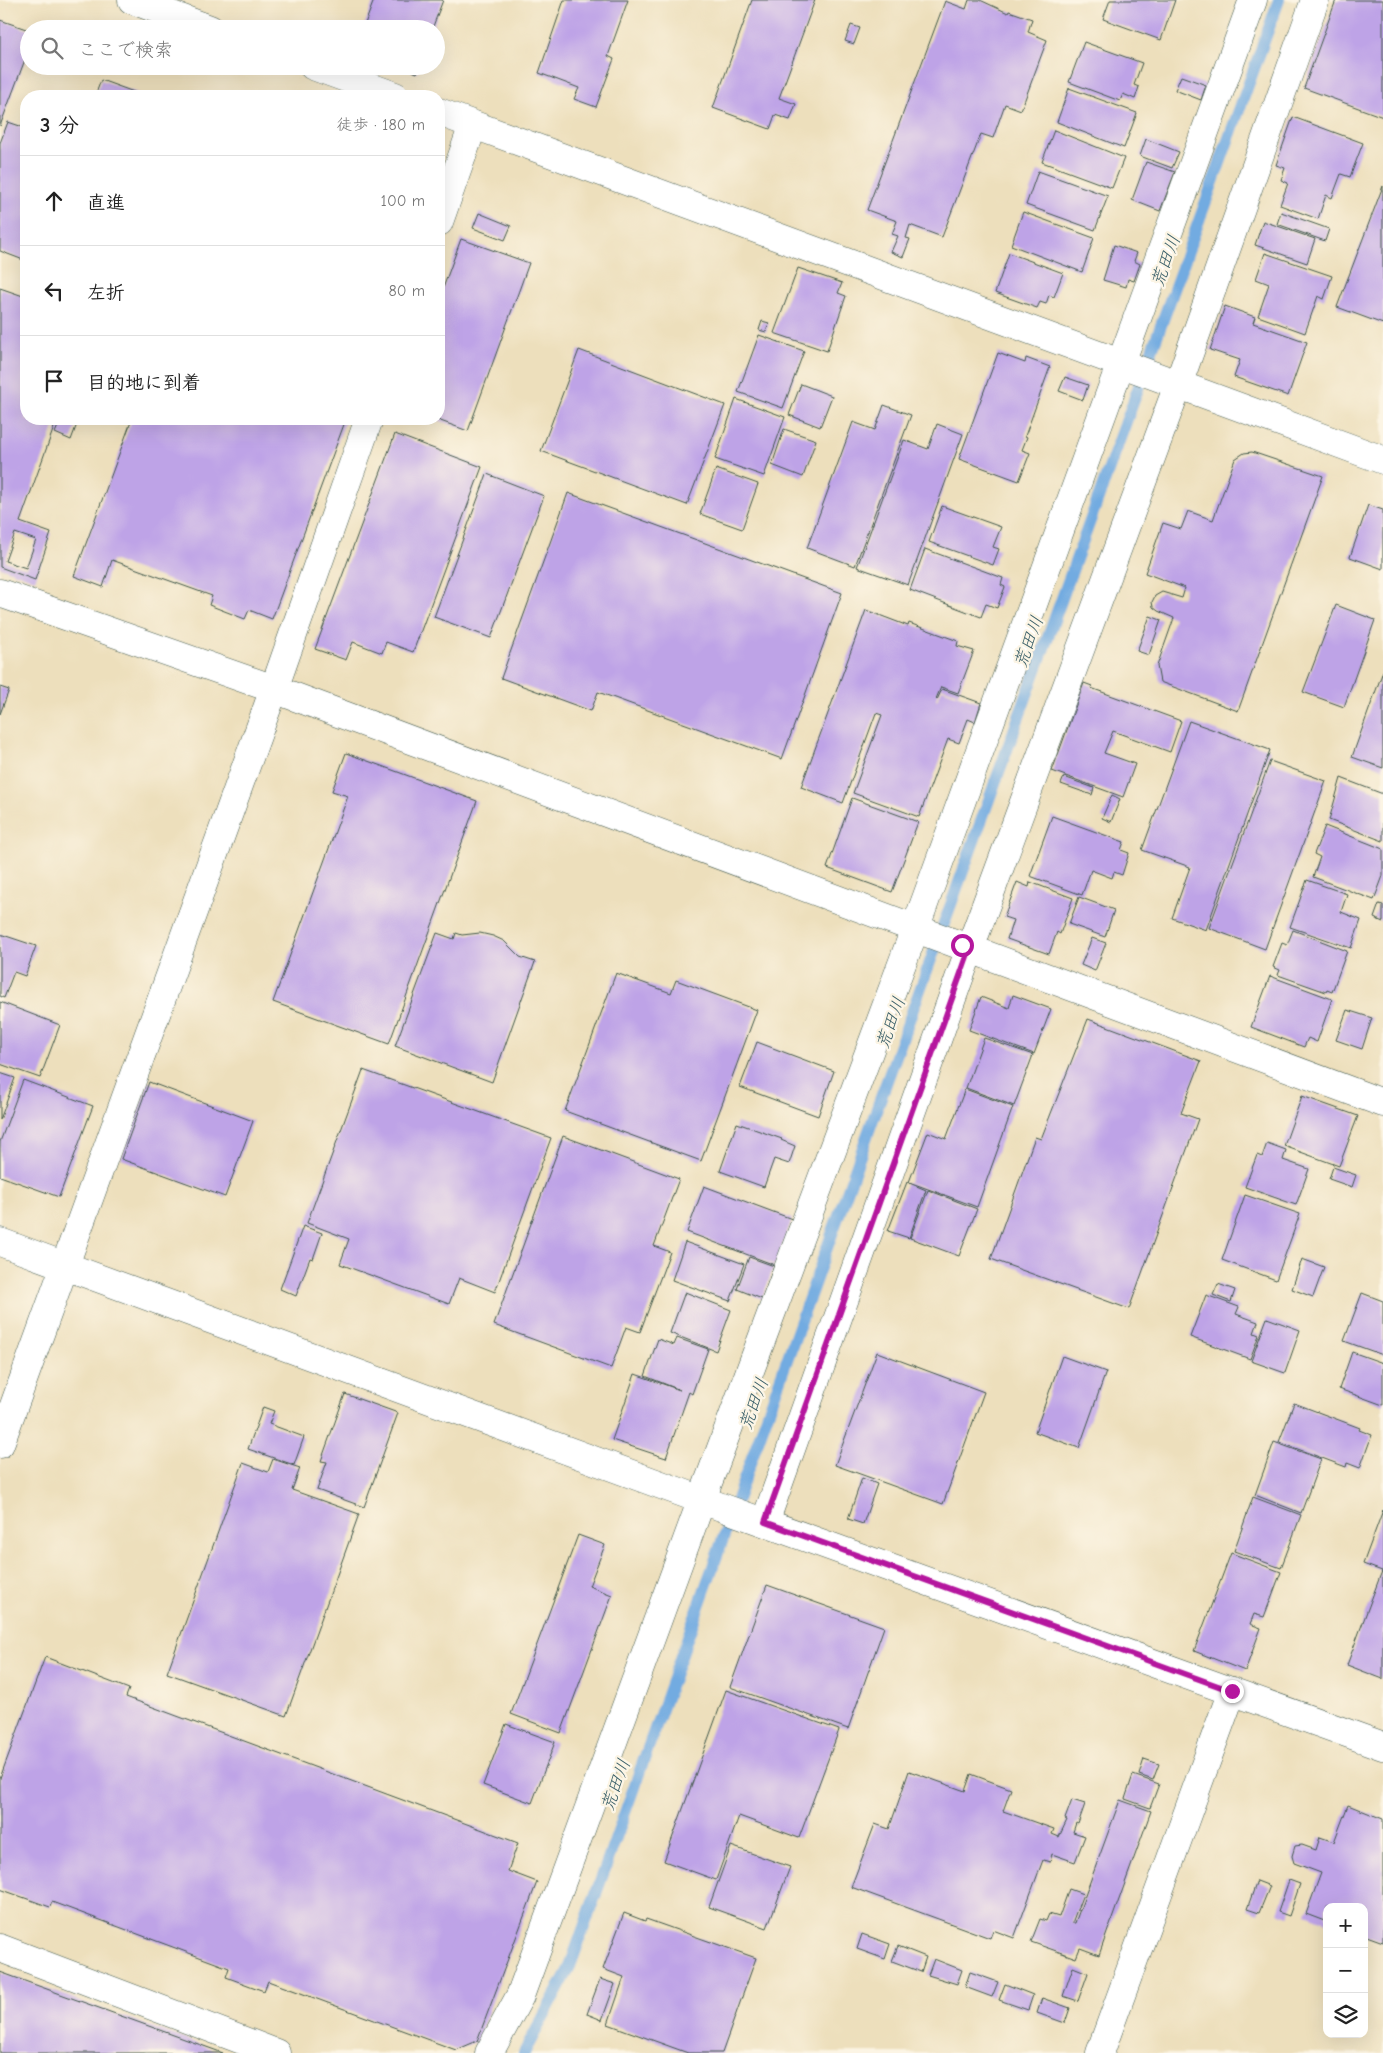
<!DOCTYPE html>
<html lang="ja">
<head>
<meta charset="utf-8">
<style>
  body { margin:0; font-family:"Comic Neue","Klee One",sans-serif; background:#f6f6f6; color:#222 }
  .controls { position:absolute; right:15px; bottom:15px; display:grid; overflow:hidden; border-radius:10px; box-shadow:0 5px 20px #0002 }
  .controls button { width:45px; height:45px; display:grid; place-items:center; padding:0; border:0; border-bottom:1px solid #e0e0e0; background:#fff; color:#222; font:25px sans-serif }
  .stop { position:absolute; width:15px; height:15px; margin:-11px; border:4px solid #b5179e; border-radius:50%; background:#fff }
  .stop.end { background:#b5179e; border-color:#fff; box-shadow:0 1px 5px #0008 }
  .list { margin:0; padding:0; list-style:none }
  h2 { display:flex; justify-content:space-between; align-items:center; height:65px; margin:0; padding:0 20px; font-size:21px }
  h2 small { font-size:16px; font-weight:400; color:#767676 }
  .list li { display:grid; grid-template-columns:32px 1fr auto; gap:15px; align-items:center; box-sizing:border-box; height:90px; padding:0 20px; border-top:1px solid #e0e0e0 }
  .list b { display:block; font-size:19px; white-space:nowrap }
  .list em { font-size:16px; font-style:normal; color:#767676 }
  .icon { flex:none; width:28px; height:28px; fill:none; stroke:currentColor; stroke-width:2; stroke-linecap:round; stroke-linejoin:round }
  .map { position:relative; flex:none; width:1383px; height:2053px; overflow:hidden }
  .search { position:absolute; background:#fff; box-shadow:0 5px 20px #0002; left:20px; top:20px; width:425px; height:55px; display:flex; align-items:center; gap:12px; box-sizing:border-box; padding:0 18px; border-radius:28px; color:#767676; font-size:19px }
  .panel { position:absolute; background:#fff; box-shadow:0 5px 20px #0002; left:20px; top:90px; width:425px; height:335px; border-radius:20px }
  .map>svg:first-child { display:block }
  .lines { fill:none; stroke-linecap:round; stroke-linejoin:round }
  .stream { stroke:#72abe1; stroke-width:12 }
  .building { fill:#bea3e7; fill-rule:evenodd }
  .minor-casing { stroke:#3e5548; stroke-width:29 }
  .minor { stroke:#fff; stroke-width:28 }
  .route { stroke:#b5179e; stroke-width:6 }
  .labels { text-anchor:middle; dominant-baseline:central; stroke-width:4.5; stroke-linejoin:round; paint-order:stroke }
  .water-label { font-size:18px; font-style:italic; fill:#385e68; stroke:#fcf5e5 }
</style>
</head>
<body>
<div class="map">
<svg width="1383" height="2053" viewBox="0 0 1383 2053">
  <rect width="100%" height="100%" fill="#fcf5e5"/>
  <filter id="ink" filterUnits="userSpaceOnUse"><feTurbulence type="fractalNoise" baseFrequency=".02" numOctaves="2"/><feDisplacementMap in="SourceGraphic" scale="10" xChannelSelector="R" yChannelSelector="G"/><feConvolveMatrix kernelMatrix="1 2 1 2 8 2 1 2 1" color-interpolation-filters="sRGB"/></filter>
  <filter id="wash" filterUnits="userSpaceOnUse"><feTurbulence type="fractalNoise" baseFrequency=".0096" numOctaves="4" result="noise"/><feDisplacementMap in="SourceGraphic" scale="20" xChannelSelector="R" yChannelSelector="G"/><feGaussianBlur stdDeviation="1.12" result="paint"/><feColorMatrix in="noise" values="0 0 0 0 0 0 0 0 0 0 0 0 0 0 0 0 0 1.4 0 .05"/><feComposite in="paint" operator="in"/></filter>
  <g filter="url(#wash)">
    <rect width="100%" height="100%" fill="#eddfbc"/>
    <g class="lines">
      <path class="stream" d="M 524,2053 L 569,1969 L 876,1111 L 1279,0"/>
    </g>
    <g id="blocks">
      <g class="building">
        <path d="M 374,0 L 443,0 L 432,29 L 363,29 Z"/>
        <path d="M 564,0 L 628,0 L 608,56 L 614,59 L 596,107 L 574,99 L 579,88 L 539,73 Z"/>
        <path d="M 752,0 L 815,0 L 779,98 L 796,104 L 790,120 L 775,115 L 770,129 L 713,108 Z"/>
        <path d="M 969,0 L 980,0 L 1008,13 L 1009,11 L 1032,19 L 1028,32 L 1047,40 L 1021,110 L 1005,104 L 993,138 L 981,134 L 942,237 L 910,225 L 906,238 L 910,239 L 903,257 L 891,252 L 898,236 L 892,234 L 897,221 L 867,210 L 945,1 L 966,9 Z"/>
        <path d="M 1110,0 L 1175,0 L 1161,40 L 1103,19 Z"/>
        <path d="M 1336,0 L 1383,0 L 1383,117 L 1304,88 Z"/>
        <path d="M 0,20 L 29,30 L 29,49 L 0,126 Z"/>
        <path d="M 851,25 L 860,28 L 854,44 L 845,41 Z"/>
        <path d="M 1084,42 L 1142,63 L 1134,85 L 1139,87 L 1135,99 L 1123,94 L 1120,101 L 1069,82 Z"/>
        <path d="M 400,66 L 420,66 L 417,73 Z"/>
        <path d="M 1181,76 L 1206,85 L 1201,100 L 1175,90 Z"/>
        <path d="M 101,80 L 145,96 L 95,96 Z"/>
        <path d="M 1069,88 L 1137,113 L 1124,148 L 1057,122 Z"/>
        <path d="M 1293,117 L 1363,143 L 1350,177 L 1341,174 L 1332,198 L 1326,195 L 1318,219 L 1280,205 L 1288,183 L 1281,180 L 1285,168 L 1276,165 Z"/>
        <path d="M 8,122 L 26,128 L 26,261 L 0,251 L 0,143 Z"/>
        <path d="M 1054,130 L 1124,158 L 1112,188 L 1042,162 Z"/>
        <path d="M 1146,139 L 1179,152 L 1172,168 L 1140,156 Z"/>
        <path d="M 1146,162 L 1175,172 L 1160,211 L 1132,200 Z"/>
        <path d="M 1038,171 L 1108,196 L 1095,230 L 1026,205 Z"/>
        <path d="M 1383,186 L 1383,324 L 1337,307 Z"/>
        <path d="M 1023,212 L 1094,238 L 1082,272 L 1011,245 Z"/>
        <path d="M 1281,212 L 1329,229 L 1325,241 L 1277,224 Z"/>
        <path d="M 479,213 L 511,226 L 505,240 L 473,228 Z"/>
        <path d="M 1263,221 L 1315,239 L 1307,263 L 1255,245 Z"/>
        <path d="M 461,239 L 529,263 L 468,431 L 435,419 L 439,419 L 439,299 Z"/>
        <path d="M 1114,245 L 1137,253 L 1134,261 L 1140,264 L 1134,281 L 1128,279 L 1126,287 L 1103,280 Z"/>
        <path d="M 1009,253 L 1063,273 L 1054,297 L 1049,295 L 1046,304 L 1040,302 L 1037,308 L 995,293 Z"/>
        <path d="M 1265,253 L 1332,276 L 1324,299 L 1318,296 L 1305,333 L 1258,316 L 1269,284 L 1256,279 Z"/>
        <path d="M 798,268 L 842,283 L 838,293 L 846,296 L 827,351 L 774,333 Z"/>
        <path d="M 0,288 L 26,297 L 26,419 L 57,419 L 20,522 L 51,533 L 35,580 L 0,567 ZM 15,533 L 36,540 L 26,568 L 5,561 Z"/>
        <path d="M 1225,306 L 1255,317 L 1253,323 L 1307,342 L 1288,396 L 1234,377 L 1240,360 L 1210,350 Z"/>
        <path d="M 762,321 L 769,323 L 766,332 L 759,330 Z"/>
        <path d="M 759,335 L 804,351 L 783,408 L 738,392 Z"/>
        <path d="M 579,350 L 725,405 L 687,505 L 541,451 Z"/>
        <path d="M 998,353 L 1025,363 L 1026,358 L 1050,367 L 1025,436 L 1027,437 L 1022,450 L 1030,453 L 1019,481 L 959,459 Z"/>
        <path d="M 1065,377 L 1088,385 L 1083,400 L 1059,391 Z"/>
        <path d="M 801,384 L 832,396 L 820,427 L 789,415 Z"/>
        <path d="M 736,399 L 785,417 L 764,476 L 715,459 Z"/>
        <path d="M 884,405 L 911,415 L 855,566 L 807,548 L 853,422 L 875,430 Z"/>
        <path d="M 61,419 L 77,424 L 71,440 L 55,433 Z"/>
        <path d="M 132,419 L 346,419 L 272,619 L 249,610 L 245,619 L 209,605 L 212,596 L 112,560 L 103,587 L 74,576 Z"/>
        <path d="M 937,424 L 963,434 L 908,585 L 857,567 L 904,440 L 928,449 Z"/>
        <path d="M 784,429 L 816,440 L 803,477 L 772,465 Z"/>
        <path d="M 395,434 L 482,467 L 413,652 L 386,642 L 382,653 L 353,642 L 346,660 L 315,649 Z"/>
        <path d="M 1252,452 L 1323,476 L 1238,711 L 1160,682 L 1157,666 L 1174,618 L 1158,611 L 1153,607 L 1152,602 L 1155,596 L 1162,592 L 1182,598 L 1185,588 L 1145,573 L 1163,523 L 1181,529 L 1188,511 L 1213,520 L 1235,459 L 1244,453 Z"/>
        <path d="M 716,469 L 758,484 L 742,529 L 700,514 Z"/>
        <path d="M 487,474 L 544,496 L 491,638 L 434,617 Z"/>
        <path d="M 568,493 L 842,593 L 782,759 L 598,692 L 591,711 L 501,678 Z"/>
        <path d="M 1368,505 L 1383,510 L 1383,569 L 1350,557 Z"/>
        <path d="M 942,506 L 1001,527 L 993,547 L 999,549 L 993,565 L 929,542 Z"/>
        <path d="M 925,549 L 1003,578 L 1001,585 L 1005,587 L 997,608 L 986,604 L 981,617 L 910,590 Z"/>
        <path d="M 1336,605 L 1375,620 L 1344,707 L 1303,692 Z"/>
        <path d="M 866,610 L 908,626 L 909,623 L 958,641 L 957,646 L 974,651 L 958,693 L 941,687 L 936,699 L 937,700 L 942,689 L 981,703 L 975,722 L 968,719 L 959,743 L 948,739 L 919,817 L 853,793 L 882,715 L 876,713 L 843,803 L 801,787 Z"/>
        <path d="M 1150,616 L 1161,620 L 1149,655 L 1137,651 Z"/>
        <path d="M 1383,671 L 1383,768 L 1352,757 Z"/>
        <path d="M 1084,683 L 1092,686 L 1091,688 L 1181,721 L 1170,752 L 1113,731 L 1104,753 L 1135,764 L 1123,797 L 1052,771 Z"/>
        <path d="M 0,687 L 9,690 L 0,714 Z"/>
        <path d="M 1189,721 L 1270,750 L 1206,930 L 1172,918 L 1190,867 L 1142,850 Z"/>
        <path d="M 346,753 L 477,801 L 389,1044 L 273,1002 L 348,796 L 332,791 Z"/>
        <path d="M 1270,761 L 1326,781 L 1265,949 L 1209,928 Z"/>
        <path d="M 1064,777 L 1094,788 L 1092,795 L 1061,784 Z"/>
        <path d="M 1341,778 L 1383,794 L 1383,841 L 1329,820 Z"/>
        <path d="M 1112,795 L 1120,799 L 1111,822 L 1102,818 Z"/>
        <path d="M 852,798 L 918,822 L 892,892 L 827,868 Z"/>
        <path d="M 1052,816 L 1124,842 L 1121,850 L 1129,853 L 1122,875 L 1114,872 L 1112,878 L 1091,870 L 1082,895 L 1030,876 Z"/>
        <path d="M 1325,826 L 1383,849 L 1383,876 L 1374,900 L 1313,877 L 1320,857 L 1314,854 Z"/>
        <path d="M 1307,880 L 1347,894 L 1341,912 L 1361,920 L 1351,948 L 1290,927 Z"/>
        <path d="M 1017,882 L 1029,887 L 1030,882 L 1073,898 L 1060,934 L 1057,932 L 1049,954 L 1007,939 L 1013,920 L 1004,917 Z"/>
        <path d="M 1079,897 L 1114,910 L 1105,937 L 1069,924 Z"/>
        <path d="M 1379,904 L 1383,905 L 1383,922 L 1374,918 Z"/>
        <path d="M 1293,930 L 1347,951 L 1332,992 L 1327,990 L 1326,992 L 1278,975 L 1280,970 L 1273,967 L 1282,943 L 1287,945 Z"/>
        <path d="M 437,933 L 454,939 L 456,933 L 462,935 L 480,933 L 493,936 L 504,941 L 520,957 L 535,962 L 492,1082 L 395,1046 Z"/>
        <path d="M 0,934 L 36,946 L 25,976 L 14,972 L 4,998 L 0,996 Z"/>
        <path d="M 1092,938 L 1106,943 L 1095,971 L 1081,965 Z"/>
        <path d="M 616,973 L 671,993 L 676,980 L 757,1010 L 701,1161 L 565,1111 Z"/>
        <path d="M 1270,976 L 1332,999 L 1317,1042 L 1308,1038 L 1304,1047 L 1251,1027 Z"/>
        <path d="M 1013,995 L 1051,1009 L 1034,1054 L 969,1030 L 981,997 L 1009,1008 Z"/>
        <path d="M 0,1002 L 60,1025 L 40,1078 L 0,1064 Z"/>
        <path d="M 1347,1010 L 1372,1018 L 1362,1049 L 1336,1040 Z"/>
        <path d="M 1088,1019 L 1201,1061 L 1181,1113 L 1198,1119 L 1129,1309 L 991,1259 L 1035,1137 L 1041,1139 Z"/>
        <path d="M 984,1038 L 1033,1055 L 1014,1106 L 966,1088 Z"/>
        <path d="M 757,1042 L 834,1071 L 818,1116 L 740,1087 Z"/>
        <path d="M 363,1070 L 551,1138 L 495,1292 L 459,1278 L 449,1304 L 340,1264 L 349,1239 L 307,1223 Z"/>
        <path d="M 0,1073 L 15,1078 L 0,1120 Z"/>
        <path d="M 23,1080 L 93,1106 L 59,1197 L 0,1176 L 0,1142 Z"/>
        <path d="M 149,1082 L 253,1121 L 225,1197 L 121,1159 Z"/>
        <path d="M 965,1089 L 1013,1107 L 977,1207 L 909,1182 L 928,1132 L 946,1139 Z"/>
        <path d="M 1302,1096 L 1358,1116 L 1339,1166 L 1284,1146 Z"/>
        <path d="M 737,1123 L 782,1139 L 781,1140 L 795,1146 L 789,1164 L 774,1159 L 764,1187 L 720,1171 Z"/>
        <path d="M 563,1136 L 679,1179 L 654,1246 L 670,1252 L 640,1332 L 626,1327 L 611,1368 L 494,1325 Z"/>
        <path d="M 1267,1143 L 1286,1150 L 1283,1160 L 1309,1169 L 1296,1205 L 1245,1187 L 1257,1155 L 1262,1157 Z"/>
        <path d="M 1333,1167 L 1356,1175 L 1352,1187 L 1329,1179 Z"/>
        <path d="M 907,1182 L 926,1190 L 909,1238 L 888,1231 Z"/>
        <path d="M 704,1186 L 792,1219 L 775,1265 L 687,1232 Z"/>
        <path d="M 928,1190 L 977,1209 L 959,1256 L 910,1238 Z"/>
        <path d="M 1245,1195 L 1300,1214 L 1276,1280 L 1222,1260 Z"/>
        <path d="M 303,1226 L 322,1233 L 313,1259 L 310,1258 L 296,1296 L 280,1289 Z"/>
        <path d="M 685,1242 L 744,1264 L 730,1301 L 672,1280 Z"/>
        <path d="M 749,1257 L 774,1266 L 762,1299 L 737,1289 Z"/>
        <path d="M 1302,1259 L 1324,1267 L 1313,1297 L 1292,1289 Z"/>
        <path d="M 1218,1284 L 1235,1290 L 1231,1302 L 1213,1295 Z"/>
        <path d="M 685,1292 L 731,1310 L 716,1351 L 670,1333 Z"/>
        <path d="M 1362,1293 L 1383,1301 L 1383,1355 L 1344,1341 Z"/>
        <path d="M 1206,1295 L 1239,1307 L 1236,1314 L 1258,1322 L 1254,1333 L 1259,1335 L 1250,1359 L 1190,1337 Z"/>
        <path d="M 1267,1318 L 1300,1330 L 1285,1373 L 1251,1361 Z"/>
        <path d="M 677,1338 L 708,1349 L 692,1394 L 689,1392 L 666,1458 L 612,1440 L 635,1374 L 680,1390 L 645,1376 L 658,1339 L 674,1345 Z"/>
        <path d="M 877,1352 L 984,1392 L 943,1504 L 835,1465 Z"/>
        <path d="M 1352,1352 L 1383,1363 L 1383,1405 L 1339,1389 Z"/>
        <path d="M 1062,1356 L 1106,1372 L 1079,1448 L 1035,1432 Z"/>
        <path d="M 345,1394 L 398,1413 L 364,1507 L 317,1490 L 327,1462 L 321,1461 Z"/>
        <path d="M 1294,1403 L 1360,1428 L 1359,1430 L 1372,1435 L 1360,1468 L 1347,1463 L 1346,1467 L 1279,1442 Z"/>
        <path d="M 263,1407 L 274,1411 L 269,1424 L 304,1437 L 294,1465 L 248,1449 Z"/>
        <path d="M 1274,1442 L 1321,1459 L 1301,1513 L 1255,1495 Z"/>
        <path d="M 273,1459 L 300,1468 L 292,1490 L 359,1514 L 286,1716 L 167,1673 L 243,1463 L 268,1472 Z"/>
        <path d="M 862,1478 L 877,1484 L 863,1524 L 848,1519 Z"/>
        <path d="M 1253,1497 L 1301,1515 L 1281,1568 L 1234,1551 Z"/>
        <path d="M 1383,1510 L 1383,1679 L 1347,1665 L 1382,1571 L 1363,1564 Z"/>
        <path d="M 578,1535 L 605,1545 L 589,1586 L 612,1595 L 561,1733 L 511,1714 Z"/>
        <path d="M 1231,1553 L 1281,1572 L 1264,1617 L 1254,1614 L 1250,1624 L 1261,1628 L 1245,1671 L 1194,1651 Z"/>
        <path d="M 767,1585 L 884,1627 L 848,1729 L 730,1687 Z"/>
        <path d="M 45,1657 L 129,1689 L 126,1697 L 518,1843 L 508,1871 L 537,1882 L 477,2041 L 456,2050 L 268,1981 L 264,1991 L 226,1977 L 229,1968 L 52,1902 L 50,1907 L 0,1889 L 0,1778 Z"/>
        <path d="M 726,1690 L 839,1730 L 799,1838 L 739,1816 L 716,1880 L 664,1861 Z"/>
        <path d="M 506,1724 L 555,1742 L 532,1803 L 483,1785 Z"/>
        <path d="M 1144,1759 L 1159,1764 L 1153,1780 L 1139,1775 Z"/>
        <path d="M 909,1771 L 965,1791 L 971,1774 L 1011,1789 L 1003,1811 L 1054,1829 L 1052,1834 L 1059,1837 L 1067,1820 L 1065,1819 L 1072,1800 L 1085,1804 L 1078,1824 L 1076,1823 L 1073,1832 L 1085,1836 L 1075,1862 L 1052,1854 L 1050,1862 L 1043,1860 L 1014,1938 L 993,1930 L 990,1938 L 851,1887 L 875,1824 L 889,1829 Z"/>
        <path d="M 1133,1775 L 1159,1784 L 1150,1808 L 1125,1799 Z"/>
        <path d="M 1120,1800 L 1151,1811 L 1099,1955 L 1080,1948 L 1076,1958 L 1031,1942 L 1040,1919 L 1046,1921 L 1049,1914 L 1059,1917 L 1069,1889 L 1083,1894 L 1072,1923 L 1075,1923 Z"/>
        <path d="M 1348,1805 L 1383,1819 L 1383,1942 L 1364,1935 L 1364,1907 L 1327,1907 L 1327,1922 L 1306,1914 L 1321,1873 L 1294,1863 L 1292,1856 L 1295,1846 L 1302,1845 L 1316,1850 L 1320,1837 L 1334,1842 Z"/>
        <path d="M 731,1846 L 790,1867 L 767,1928 L 709,1907 Z"/>
        <path d="M 1289,1880 L 1300,1884 L 1289,1916 L 1278,1912 Z"/>
        <path d="M 1257,1881 L 1270,1886 L 1259,1913 L 1247,1909 Z"/>
        <path d="M 624,1913 L 645,1921 L 646,1919 L 756,1958 L 722,2053 L 688,2053 L 608,2024 L 624,1977 L 603,1969 Z"/>
        <path d="M 862,1934 L 890,1944 L 885,1959 L 857,1949 Z"/>
        <path d="M 898,1946 L 926,1957 L 921,1972 L 892,1961 Z"/>
        <path d="M 934,1959 L 962,1970 L 957,1984 L 928,1975 Z"/>
        <path d="M 1073,1967 L 1088,1973 L 1078,2001 L 1063,1996 Z"/>
        <path d="M 0,1972 L 223,2053 L 0,2053 Z"/>
        <path d="M 970,1972 L 998,1982 L 992,1997 L 965,1987 Z"/>
        <path d="M 600,1979 L 615,1984 L 602,2020 L 587,2014 Z"/>
        <path d="M 1005,1984 L 1033,1995 L 1028,2010 L 999,2000 Z"/>
        <path d="M 1042,1998 L 1070,2008 L 1065,2023 L 1037,2013 Z"/>
      </g>
    </g>
  </g>
  <g filter="url(#ink)">
    <use href="#blocks" fill-opacity="0" stroke="#3e5548" stroke-width="1"/>
    <g class="lines">
      <g class="minor-casing">
        <g id="minor">
          <path d="M 132,0 L 210,29"/>
          <path d="M 313,66 L 395,96"/>
          <path d="M 439,112 L 1383,460"/>
          <path d="M 439,222 L 473,125"/>
          <path d="M 0,593 L 274,689 L 1383,1103"/>
          <path d="M 0,1242 L 713,1504 L 1383,1746"/>
          <path d="M 0,1444 L 274,689 L 369,419"/>
          <path d="M 765,1522 L 970,948 L 1178,385 L 1315,0"/>
          <path d="M 0,1948 L 276,2053"/>
          <path d="M 489,2053 L 520,1996 L 702,1499 L 915,929 L 1253,0"/>
          <path d="M 1100,2053 L 1232,1691"/>
        </g>
      </g>
      <use href="#minor" class="minor"/>
    </g>
  </g>
  <g class="lines" filter="url(#ink)">
    <path class="route" d="M 962,945 L 970,948 L 765,1522 L 1232,1691"/>
  </g>
  <g class="labels">
    <g class="water-label">
      <text transform="translate(1166 261) rotate(-70)">荒田川</text>
      <text transform="translate(1029 642) rotate(-70)">荒田川</text>
      <text transform="translate(891 1023) rotate(-70)">荒田川</text>
      <text transform="translate(754 1404) rotate(-70)">荒田川</text>
      <text transform="translate(616 1785) rotate(-70)">荒田川</text>
    </g>
  </g>
</svg>
<div class="controls">
<button>+</button>
<button>−</button>
<button><svg class="icon" aria-label="layers" viewBox="0 0 24 24"><path d="M12 4l9 5-9 5-9-5zM3 14l9 5 9-5"/></svg></button>
</div>
<div class="stop" style="left:962px;top:945px"></div>
<div class="stop end" style="left:1232px;top:1691px"></div>
<div class="search"><svg class="icon" aria-label="search" viewBox="0 0 24 24"><circle cx="10" cy="10" r="6"/><path d="M15 15l6 6"/></svg>ここで検索</div>
<section class="panel">
<h2>3 分<small>徒歩 · 180 m</small></h2>
<ul class="list">
<li><svg class="icon" aria-label="ahead" viewBox="0 0 24 24"><path d="M12 20V5M6 11l6-6 6 6"/></svg><div><b>直進</b></div><em>100 m</em></li>
<li><svg class="icon" aria-label="left" viewBox="0 0 24 24"><path d="M17 20v-9H6M10 6l-5 5 5 5"/></svg><div><b>左折</b></div><em>80 m</em></li>
<li><svg class="icon" aria-label="arrive" viewBox="0 0 24 24"><path d="M6 21V4h12l-3 4 3 4H6"/></svg><div><b>目的地に到着</b></div></li>
</ul>
</section>
</div>
</body>
</html>
